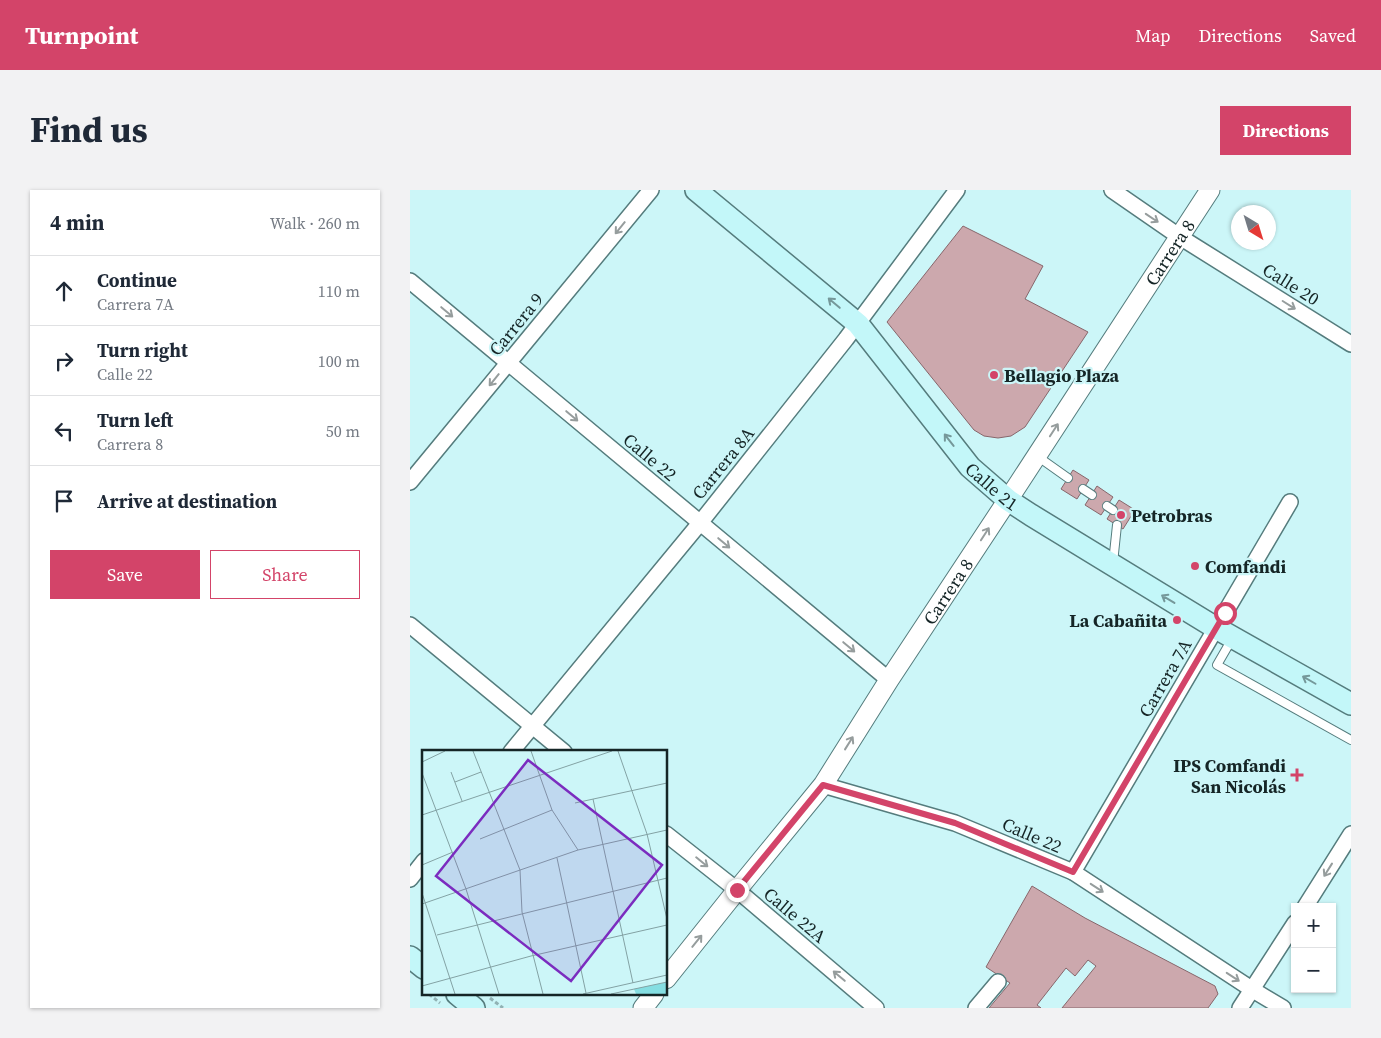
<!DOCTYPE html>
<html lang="en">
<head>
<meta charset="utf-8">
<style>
  body { margin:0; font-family:"Source Serif 4",serif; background:#f2f2f3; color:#1f2937 }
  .controls { position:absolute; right:15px; bottom:15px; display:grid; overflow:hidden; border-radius:0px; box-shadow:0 1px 4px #0004 }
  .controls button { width:45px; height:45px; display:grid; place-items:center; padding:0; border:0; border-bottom:1px solid #e0e1e3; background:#fff; color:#1f2937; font:25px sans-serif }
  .compass { position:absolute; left:821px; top:15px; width:45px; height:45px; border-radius:50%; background:#fff; box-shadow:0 1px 4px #0004; rotate:142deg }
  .stop { position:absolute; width:15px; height:15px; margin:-11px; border:4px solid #d34469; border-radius:50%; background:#fff }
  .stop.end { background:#d34469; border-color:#fff; box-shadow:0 1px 5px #0008 }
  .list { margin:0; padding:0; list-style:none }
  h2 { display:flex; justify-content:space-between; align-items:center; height:65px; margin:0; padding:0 20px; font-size:21px }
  h2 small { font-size:16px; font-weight:400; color:#747a83 }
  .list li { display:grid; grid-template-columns:32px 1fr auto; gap:15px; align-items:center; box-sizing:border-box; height:70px; padding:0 20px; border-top:1px solid #e0e1e3 }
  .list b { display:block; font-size:19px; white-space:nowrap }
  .list p { margin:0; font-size:16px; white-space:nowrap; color:#747a83 }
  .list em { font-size:16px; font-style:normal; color:#747a83 }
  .actions { display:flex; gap:10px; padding:15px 20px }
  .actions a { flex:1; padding:11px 0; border:1px solid #d34469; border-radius:0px; text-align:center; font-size:18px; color:#d34469 }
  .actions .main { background:#d34469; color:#fff }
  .icon { flex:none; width:28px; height:28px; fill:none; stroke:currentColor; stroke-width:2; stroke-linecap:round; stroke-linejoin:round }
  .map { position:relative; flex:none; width:941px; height:818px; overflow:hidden; border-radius:0px }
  header { display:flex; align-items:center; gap:30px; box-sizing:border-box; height:70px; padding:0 25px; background:#d34469; color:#fff }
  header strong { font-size:24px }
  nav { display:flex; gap:28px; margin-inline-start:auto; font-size:18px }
  .intro { display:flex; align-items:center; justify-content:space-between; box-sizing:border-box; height:120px; padding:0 30px }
  h1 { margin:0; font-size:35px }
  .button { padding:12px 22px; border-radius:0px; background:#d34469; color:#fff; font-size:18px; font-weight:700 }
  main { display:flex; gap:30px; padding:0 30px }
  aside { flex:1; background:#fff; border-radius:0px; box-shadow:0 1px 4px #0004 }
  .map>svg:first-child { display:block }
  .building { fill:#cca8ad; stroke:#87666b }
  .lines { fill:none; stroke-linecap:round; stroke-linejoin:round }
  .service-casing { stroke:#557c7d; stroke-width:10 }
  .minor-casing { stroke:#557c7d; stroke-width:18 }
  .tertiary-casing { stroke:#557c7d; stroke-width:21 }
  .secondary-casing { stroke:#557c7d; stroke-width:24 }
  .path { stroke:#91b2b4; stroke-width:3; stroke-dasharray:4 2.5; stroke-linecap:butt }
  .service { stroke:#fff; stroke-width:8 }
  .minor { stroke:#fff; stroke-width:15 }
  .tertiary { stroke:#fff; stroke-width:19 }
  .secondary { stroke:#c3f7f9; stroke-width:21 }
  .oneway { stroke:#969d9d }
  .oneway2 { stroke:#75989a }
  .route { stroke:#d34469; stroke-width:6 }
  .poi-dot { fill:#d34469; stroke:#ccf6f8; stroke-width:2 }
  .labels { text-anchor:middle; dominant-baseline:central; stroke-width:4.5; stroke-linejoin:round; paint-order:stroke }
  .street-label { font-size:18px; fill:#152526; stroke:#ccf6f8 }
  .poi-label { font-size:18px; font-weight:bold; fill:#152526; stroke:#ccf6f8; text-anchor:start }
  .inset-road { fill:none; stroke:#83a2a4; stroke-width:1 }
  .view { fill:#7b2cbf; fill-opacity:0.15; stroke:#7b2cbf; stroke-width:2.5 }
  .inset-edge { fill:none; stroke:#152526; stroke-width:2.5 }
</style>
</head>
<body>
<header>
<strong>Turnpoint</strong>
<nav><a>Map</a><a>Directions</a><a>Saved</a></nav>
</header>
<div class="intro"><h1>Find us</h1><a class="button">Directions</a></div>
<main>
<aside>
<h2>4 min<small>Walk · 260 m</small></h2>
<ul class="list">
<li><svg class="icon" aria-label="ahead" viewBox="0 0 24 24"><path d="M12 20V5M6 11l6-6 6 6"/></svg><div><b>Continue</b><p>Carrera 7A</p></div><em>110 m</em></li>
<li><svg class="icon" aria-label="right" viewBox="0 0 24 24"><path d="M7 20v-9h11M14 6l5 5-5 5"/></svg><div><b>Turn right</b><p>Calle 22</p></div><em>100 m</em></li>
<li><svg class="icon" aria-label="left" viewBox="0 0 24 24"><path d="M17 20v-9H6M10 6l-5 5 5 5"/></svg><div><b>Turn left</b><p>Carrera 8</p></div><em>50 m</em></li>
<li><svg class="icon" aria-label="arrive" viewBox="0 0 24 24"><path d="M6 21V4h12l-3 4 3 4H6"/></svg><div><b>Arrive at destination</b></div></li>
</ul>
<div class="actions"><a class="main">Save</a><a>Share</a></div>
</aside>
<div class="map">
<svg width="941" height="818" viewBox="0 0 941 818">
  <rect width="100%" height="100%" fill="#ccf6f8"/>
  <g class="building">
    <path d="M 553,36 L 633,76 L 615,109 L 678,142 L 615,237 L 601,246 L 588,248 L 574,246 L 564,240 L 477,132 Z"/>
    <path d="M 663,280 L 679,290 L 667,309 L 651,299 Z"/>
    <path d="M 687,296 L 703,307 L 691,325 L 675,315 Z"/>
    <path d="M 709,310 L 725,320 L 713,339 L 697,329 Z"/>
    <path d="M 622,696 L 675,728 L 805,796 L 808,804 L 798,818 L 652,818 L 686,776 L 678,770 L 665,786 L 656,778 L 627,815 L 631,818 L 579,818 L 600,793 L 576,777 Z"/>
  </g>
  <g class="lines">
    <g class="service-casing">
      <g id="service">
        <path d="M 627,266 L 658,288"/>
        <path d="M 673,299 L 682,305"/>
        <path d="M 697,316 L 703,320"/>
        <path d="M 703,373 L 707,335"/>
        <path d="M 822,449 L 807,475 L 941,550"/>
      </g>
    </g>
    <g class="minor-casing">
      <g id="minor">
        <path d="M 702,0 L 770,47 L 941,154"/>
        <path d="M 0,91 L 479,490"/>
        <path d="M 0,292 L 241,0"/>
        <path d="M 0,435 L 154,562"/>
        <path d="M 101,562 L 290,333 L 436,149 L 547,0"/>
        <path d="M 413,595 L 545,633 L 663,682 L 843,800 L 873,818"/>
        <path d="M 256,644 L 327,700 L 466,818"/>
        <path d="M 663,682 L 880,312"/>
        <path d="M 0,689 L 14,671"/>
        <path d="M 895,717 L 941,644"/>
        <path d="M 566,818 L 588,792"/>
        <path d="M 830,818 L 885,733"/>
      </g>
    </g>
    <g class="tertiary-casing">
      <g id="tertiary">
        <path id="s1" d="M 256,789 L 327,700 L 413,595 L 479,490 L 607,296 L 800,0"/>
        <path d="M 233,818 L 244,804"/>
      </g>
    </g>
    <g class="secondary-casing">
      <g id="secondary">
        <path id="s2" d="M 286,0 L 448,134 L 560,277 L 598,310 L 621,325 L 806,438 L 941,514"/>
        <path d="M 0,767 L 14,778"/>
        <path d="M 47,804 L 64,818"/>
      </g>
    </g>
    <g class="path">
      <path d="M 19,804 L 30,813"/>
      <path d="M 80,808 L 93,818"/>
    </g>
    <use href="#service" class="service"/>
    <use href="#minor" class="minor"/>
    <use href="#tertiary" class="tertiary"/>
    <use href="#secondary" class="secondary"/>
  </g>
  <defs><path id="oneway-shaft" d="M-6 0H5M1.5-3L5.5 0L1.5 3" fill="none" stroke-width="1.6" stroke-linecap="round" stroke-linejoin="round" transform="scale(1.25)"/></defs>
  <g class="oneway">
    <use href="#oneway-shaft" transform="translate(742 28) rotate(34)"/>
    <use href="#oneway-shaft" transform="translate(210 38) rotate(129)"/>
    <use href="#oneway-shaft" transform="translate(879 115) rotate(32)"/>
    <use href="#oneway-shaft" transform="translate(37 122) rotate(40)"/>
    <use href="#oneway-shaft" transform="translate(84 190) rotate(129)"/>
    <use href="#oneway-shaft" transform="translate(162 226) rotate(40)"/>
    <use href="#oneway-shaft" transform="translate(644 240) rotate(-57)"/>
    <use href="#oneway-shaft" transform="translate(575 344) rotate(-57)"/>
    <use href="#oneway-shaft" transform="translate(314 353) rotate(40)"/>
    <use href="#oneway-shaft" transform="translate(439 457) rotate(40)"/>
    <use href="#oneway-shaft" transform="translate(439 553) rotate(-58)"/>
    <use href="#oneway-shaft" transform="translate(292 672) rotate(39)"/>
    <use href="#oneway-shaft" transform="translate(918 680) rotate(122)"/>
    <use href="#oneway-shaft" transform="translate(687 698) rotate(33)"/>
    <use href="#oneway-shaft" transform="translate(287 751) rotate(-51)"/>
    <use href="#oneway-shaft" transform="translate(429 786) rotate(-140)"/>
    <use href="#oneway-shaft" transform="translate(823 787) rotate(33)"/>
  </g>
  <g class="oneway2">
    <use href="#oneway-shaft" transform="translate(424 113) rotate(-140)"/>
    <use href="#oneway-shaft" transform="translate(539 250) rotate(-128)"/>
    <use href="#oneway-shaft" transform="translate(758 409) rotate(-149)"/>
    <use href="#oneway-shaft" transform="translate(899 490) rotate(-150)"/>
  </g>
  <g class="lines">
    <path class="route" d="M 327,700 L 413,595 L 545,633 L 663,682 L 815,423"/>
  </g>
  <g class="poi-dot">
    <circle cx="584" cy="185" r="5"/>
    <circle cx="711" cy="325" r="5"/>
    <circle cx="785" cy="376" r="5"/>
    <circle cx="767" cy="430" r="5"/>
    <path d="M884.5 577.5h5v5h5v5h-5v5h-5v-5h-5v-5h5z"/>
  </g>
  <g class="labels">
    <g class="street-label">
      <text stroke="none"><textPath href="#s1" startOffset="885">Carrera 8</textPath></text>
      <text transform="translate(881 94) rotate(32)">Calle 20</text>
      <text transform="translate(106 134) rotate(-51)">Carrera 9</text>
      <text transform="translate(240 267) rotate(40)">Calle 22</text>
      <text transform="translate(313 273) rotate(-51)">Carrera 8A</text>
      <text stroke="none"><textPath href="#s2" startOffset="421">Calle 21</textPath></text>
      <text stroke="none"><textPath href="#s1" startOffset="480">Carrera 8</textPath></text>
      <text transform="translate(755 488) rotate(-60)">Carrera 7A</text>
      <text transform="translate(622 645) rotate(23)">Calle 22</text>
      <text transform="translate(385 725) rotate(40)">Calle 22A</text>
    </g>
    <g class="poi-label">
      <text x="594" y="185">Bellagio Plaza</text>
      <text x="721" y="325">Petrobras</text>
      <text x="795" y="376">Comfandi</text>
      <text x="757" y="430" text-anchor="end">La Cabañita</text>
      <text x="876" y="575" text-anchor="end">IPS Comfandi<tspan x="876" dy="21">San Nicolás</tspan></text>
    </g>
  </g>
  <g transform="translate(12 560)">
    <rect width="245" height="245" fill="#ccf6f8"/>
    <path d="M 245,232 L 245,244 L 214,244 L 212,239 Z" fill="#85dee2"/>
    <path class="inset-road" d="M 51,1 L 98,120 L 100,162 L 121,244M 109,1 L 130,60 L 156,100M 196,1 L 225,84 L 245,169M 0,12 L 23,1M 29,22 L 40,51M 0,23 L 44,139 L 77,244M 33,32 L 59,22M 171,49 L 211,233M 153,53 L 245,33M 0,65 L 190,1M 58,89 L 130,60M 135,108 L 164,243M 0,115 L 31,102M 0,143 L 33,244M 0,154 L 156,100 L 245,80M 15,185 L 245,128M 0,236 L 109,206 L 245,175M 161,244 L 245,225M 189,244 L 245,232"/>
    <path class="view" d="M 106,10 L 240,115 L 149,231 L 14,126 Z"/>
    <rect width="245" height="245" class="inset-edge"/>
  </g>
</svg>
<div class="controls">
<button>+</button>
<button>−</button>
</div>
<svg class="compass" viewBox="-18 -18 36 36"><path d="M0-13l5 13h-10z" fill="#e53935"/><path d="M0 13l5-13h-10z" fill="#747a83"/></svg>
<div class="stop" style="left:815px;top:423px"></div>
<div class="stop end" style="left:327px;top:700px"></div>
</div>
</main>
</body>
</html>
